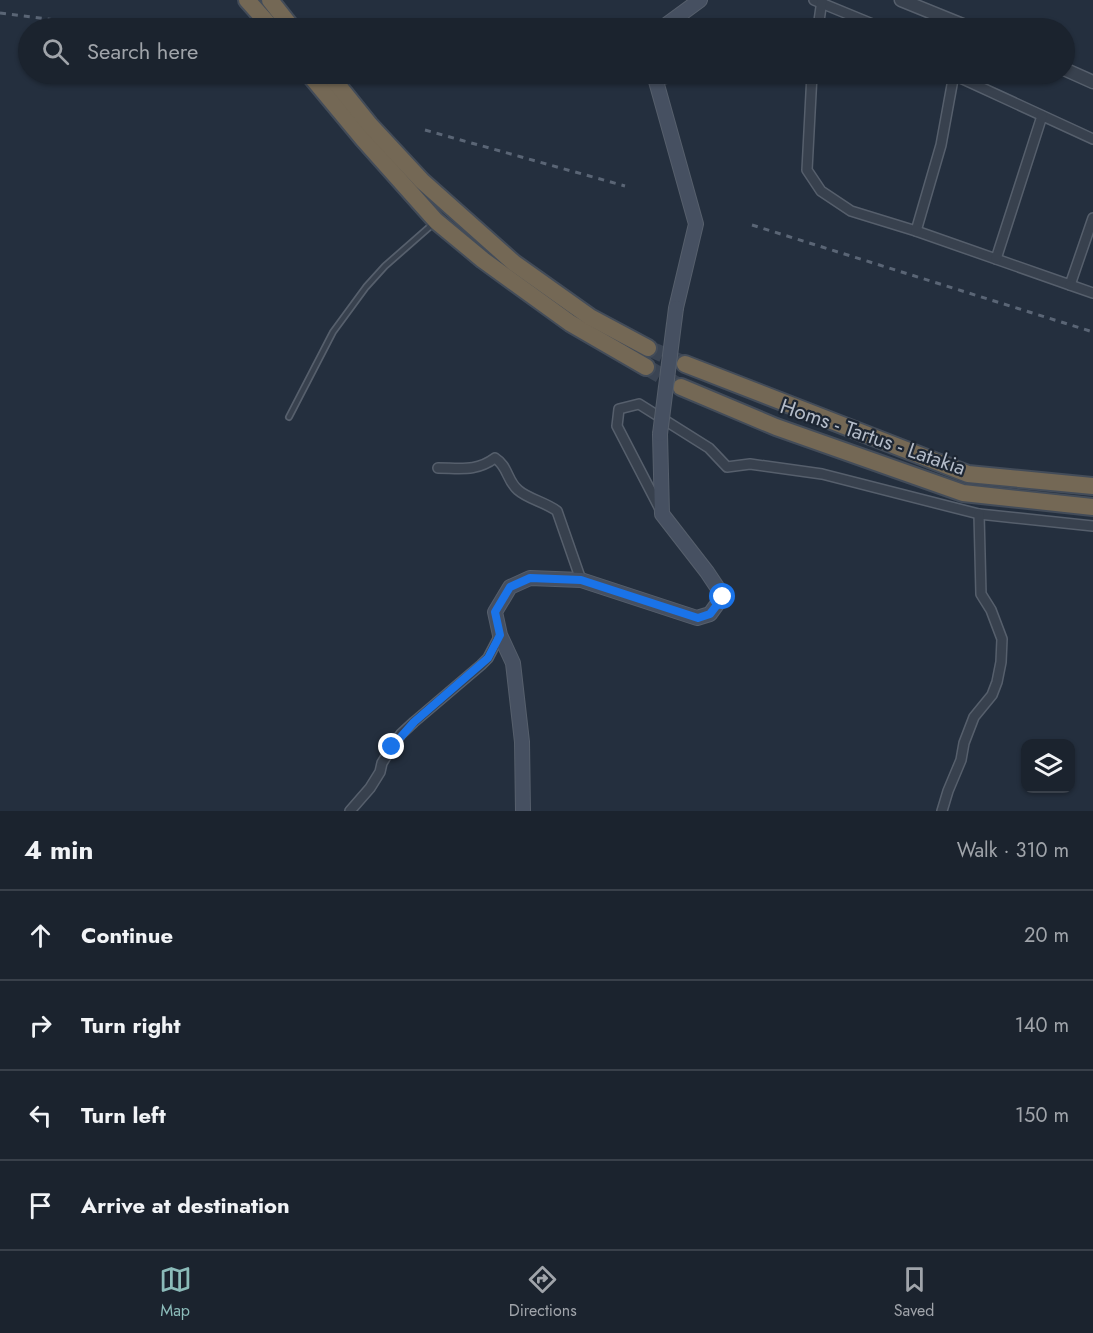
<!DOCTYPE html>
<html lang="en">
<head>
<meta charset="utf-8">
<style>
  body { margin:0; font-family:Jost,sans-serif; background:#282f3a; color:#f1f3f6 }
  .controls { position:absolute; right:18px; bottom:18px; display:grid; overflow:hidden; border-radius:12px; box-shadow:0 2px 4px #0004 }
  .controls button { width:54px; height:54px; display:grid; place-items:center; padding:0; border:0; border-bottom:2px solid #39404a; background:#1b232e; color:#f1f3f6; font:30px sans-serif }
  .stop { position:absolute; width:18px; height:18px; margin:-14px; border:4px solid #1a73e8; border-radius:50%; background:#fff }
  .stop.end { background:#1a73e8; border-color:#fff; box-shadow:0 2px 6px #0008 }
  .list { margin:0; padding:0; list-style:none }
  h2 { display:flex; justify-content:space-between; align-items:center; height:78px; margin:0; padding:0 24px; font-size:26px }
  h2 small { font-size:20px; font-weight:400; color:#a0a4aa }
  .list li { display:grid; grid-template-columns:39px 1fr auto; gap:18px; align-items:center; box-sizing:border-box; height:90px; padding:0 24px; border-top:2px solid #39404a }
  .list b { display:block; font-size:22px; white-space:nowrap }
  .list em { font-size:20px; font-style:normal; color:#a0a4aa }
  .icon { flex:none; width:33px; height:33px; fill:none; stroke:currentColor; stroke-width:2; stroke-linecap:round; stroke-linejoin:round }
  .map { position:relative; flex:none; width:1093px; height:811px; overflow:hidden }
  .search { position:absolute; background:#1b232e; box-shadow:0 2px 4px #0004; left:18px; right:18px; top:18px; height:66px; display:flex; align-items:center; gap:15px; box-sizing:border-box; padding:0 21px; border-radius:33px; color:#a0a4aa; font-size:22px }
  .sheet { height:438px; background:#1b232e }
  nav { display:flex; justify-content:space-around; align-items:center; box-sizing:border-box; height:84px; border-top:2px solid #39404a; background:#1b232e; font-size:16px; color:#a0a4aa }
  nav a { display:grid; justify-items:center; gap:3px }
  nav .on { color:#8bbbb9 }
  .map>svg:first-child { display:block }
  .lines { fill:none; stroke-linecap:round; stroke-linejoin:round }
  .motorway-tunnel { stroke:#3a4453; stroke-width:16; stroke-dasharray:16 8; stroke-linecap:butt }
  .service-casing { stroke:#565f6c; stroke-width:8 }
  .minor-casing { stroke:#565f6c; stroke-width:12 }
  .tertiary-casing { stroke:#565f6c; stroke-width:15 }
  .secondary-casing { stroke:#565f6c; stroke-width:16 }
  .motorway-casing { stroke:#434c59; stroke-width:20 }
  .service { stroke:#38414e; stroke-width:4.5 }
  .minor { stroke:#38414e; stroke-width:9 }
  .tertiary { stroke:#38414e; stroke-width:12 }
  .secondary { stroke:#465061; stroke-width:14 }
  .motorway { stroke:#746855; stroke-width:16 }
  .rail { stroke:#5a6575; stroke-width:3; stroke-dasharray:6 6; stroke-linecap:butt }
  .secondary-bridge-casing { stroke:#565f6c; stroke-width:16; stroke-linecap:butt }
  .secondary-bridge { stroke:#465061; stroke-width:14 }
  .route { stroke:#1a73e8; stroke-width:8 }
  .labels { text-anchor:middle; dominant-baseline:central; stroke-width:4.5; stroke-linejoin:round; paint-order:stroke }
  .street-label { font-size:21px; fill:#b4bcc9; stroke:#1d2633 }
</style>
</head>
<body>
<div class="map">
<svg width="1093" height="811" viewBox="0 0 1093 811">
  <rect width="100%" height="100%" fill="#242f3e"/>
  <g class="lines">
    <g class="motorway-tunnel">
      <path d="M 648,348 L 685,364"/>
      <path d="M 646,367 L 679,386"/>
    </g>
    <g class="service-casing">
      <path id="service" d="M 289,417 L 333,332 L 366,287 L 385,266 L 434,223"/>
    </g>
    <g class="minor-casing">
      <g id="minor">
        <path d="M 814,0 L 882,28"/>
        <path d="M 818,28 L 822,0"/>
        <path d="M 782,74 L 812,79"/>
        <path d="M 812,74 L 807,170 L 821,191 L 851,211 L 916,231 L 1070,285 L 1093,218"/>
        <path d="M 954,75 L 1093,139"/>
        <path d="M 656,80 L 688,74"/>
        <path d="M 916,231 L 941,145 L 954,74"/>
        <path d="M 996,259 L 1042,116"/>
        <path d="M 1070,285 L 1093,293"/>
        <path d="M 438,468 C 460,468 476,472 495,458 C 508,466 507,481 518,490 C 528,499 545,502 557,511 L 581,580"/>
        <path d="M 660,509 L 617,426 L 619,409 L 639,404 L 709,448 L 727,467 L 750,464 L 822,474 L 979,514 L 1093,526"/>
        <path d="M 350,811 L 370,788 L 380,772 L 382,763 L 392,747 L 401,734 L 414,722 L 481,665 L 488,658 L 500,635"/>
        <path d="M 942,811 L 948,791 L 961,760 L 964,743 L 974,717 L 992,695 L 997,682 L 1001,662 L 1002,639 L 991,610 L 981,594 L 979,514"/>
      </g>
    </g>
    <g class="tertiary-casing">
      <g id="tertiary">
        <path d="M 901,0 L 970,28"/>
        <path d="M 1064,69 L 1093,82"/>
      </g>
    </g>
    <g class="secondary-casing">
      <g id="secondary">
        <path d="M 662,28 L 700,0"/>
        <path d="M 654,74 L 696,224 L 676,308"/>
        <path d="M 523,811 L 522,742 L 513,663 L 500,635 L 495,612 L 510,587 L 530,578 L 581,580 L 697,618 L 710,614 L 723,596 L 707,572 L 662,514 L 660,434"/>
      </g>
    </g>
    <g class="motorway-casing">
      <g id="motorway">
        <path d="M 247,0 L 272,28"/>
        <path d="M 270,0 L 292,28"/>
        <path d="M 309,74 L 363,139 L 436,221 L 483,260 L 570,323 L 646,367"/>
        <path d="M 329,74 L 370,125 L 422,181 L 514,263 L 590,317 L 648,348"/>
        <path d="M 685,364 L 968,474 L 1093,486"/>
        <path d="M 681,387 L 776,427 L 963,493 L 1093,507"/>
      </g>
    </g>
    <use href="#service" class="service"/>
    <use href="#minor" class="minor"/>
    <use href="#tertiary" class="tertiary"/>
    <use href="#secondary" class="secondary"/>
    <use href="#motorway" class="motorway"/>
    <g class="rail">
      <path d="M 0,13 L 105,26 L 115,28"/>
      <path d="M 425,130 L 625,186"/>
      <path d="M 752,225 L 1093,332"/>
    </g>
    <g class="secondary-bridge-casing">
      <path id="secondary-bridge" d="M 660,434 L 676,308"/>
    </g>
    <use href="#secondary-bridge" class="secondary-bridge"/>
  </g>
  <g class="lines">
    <path class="route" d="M 392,747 L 414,722 L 488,658 L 500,635 L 495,612 L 510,587 L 530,578 L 581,580 L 698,618 L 710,614 L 723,597"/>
  </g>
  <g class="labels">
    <g class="street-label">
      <text transform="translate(873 437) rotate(19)">Homs - Tartus - Latakia</text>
    </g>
  </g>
</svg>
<div class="controls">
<button><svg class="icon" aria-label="layers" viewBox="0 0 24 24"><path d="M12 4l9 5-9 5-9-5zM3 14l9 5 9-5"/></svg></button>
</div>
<div class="stop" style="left:723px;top:597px"></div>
<div class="stop end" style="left:392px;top:747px"></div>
<div class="search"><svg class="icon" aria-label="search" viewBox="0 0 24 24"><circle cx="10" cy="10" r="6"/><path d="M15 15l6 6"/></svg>Search here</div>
</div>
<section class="sheet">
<h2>4 min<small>Walk · 310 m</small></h2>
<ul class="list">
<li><svg class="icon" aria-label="ahead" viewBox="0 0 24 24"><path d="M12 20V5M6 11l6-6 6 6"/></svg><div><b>Continue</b></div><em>20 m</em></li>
<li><svg class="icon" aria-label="right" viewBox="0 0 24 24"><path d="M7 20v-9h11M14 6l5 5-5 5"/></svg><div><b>Turn right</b></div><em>140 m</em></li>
<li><svg class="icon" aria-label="left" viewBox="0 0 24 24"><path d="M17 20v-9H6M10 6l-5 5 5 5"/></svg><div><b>Turn left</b></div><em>150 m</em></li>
<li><svg class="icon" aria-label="arrive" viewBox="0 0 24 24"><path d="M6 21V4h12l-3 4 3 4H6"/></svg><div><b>Arrive at destination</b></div></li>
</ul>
</section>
<nav>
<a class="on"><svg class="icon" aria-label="map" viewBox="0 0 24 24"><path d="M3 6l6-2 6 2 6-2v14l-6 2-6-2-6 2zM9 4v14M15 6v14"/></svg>Map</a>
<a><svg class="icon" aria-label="directions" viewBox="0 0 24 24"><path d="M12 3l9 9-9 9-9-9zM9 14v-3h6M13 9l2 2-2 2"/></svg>Directions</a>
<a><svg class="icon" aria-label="saved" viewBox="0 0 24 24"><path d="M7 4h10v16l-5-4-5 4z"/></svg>Saved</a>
</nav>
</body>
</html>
